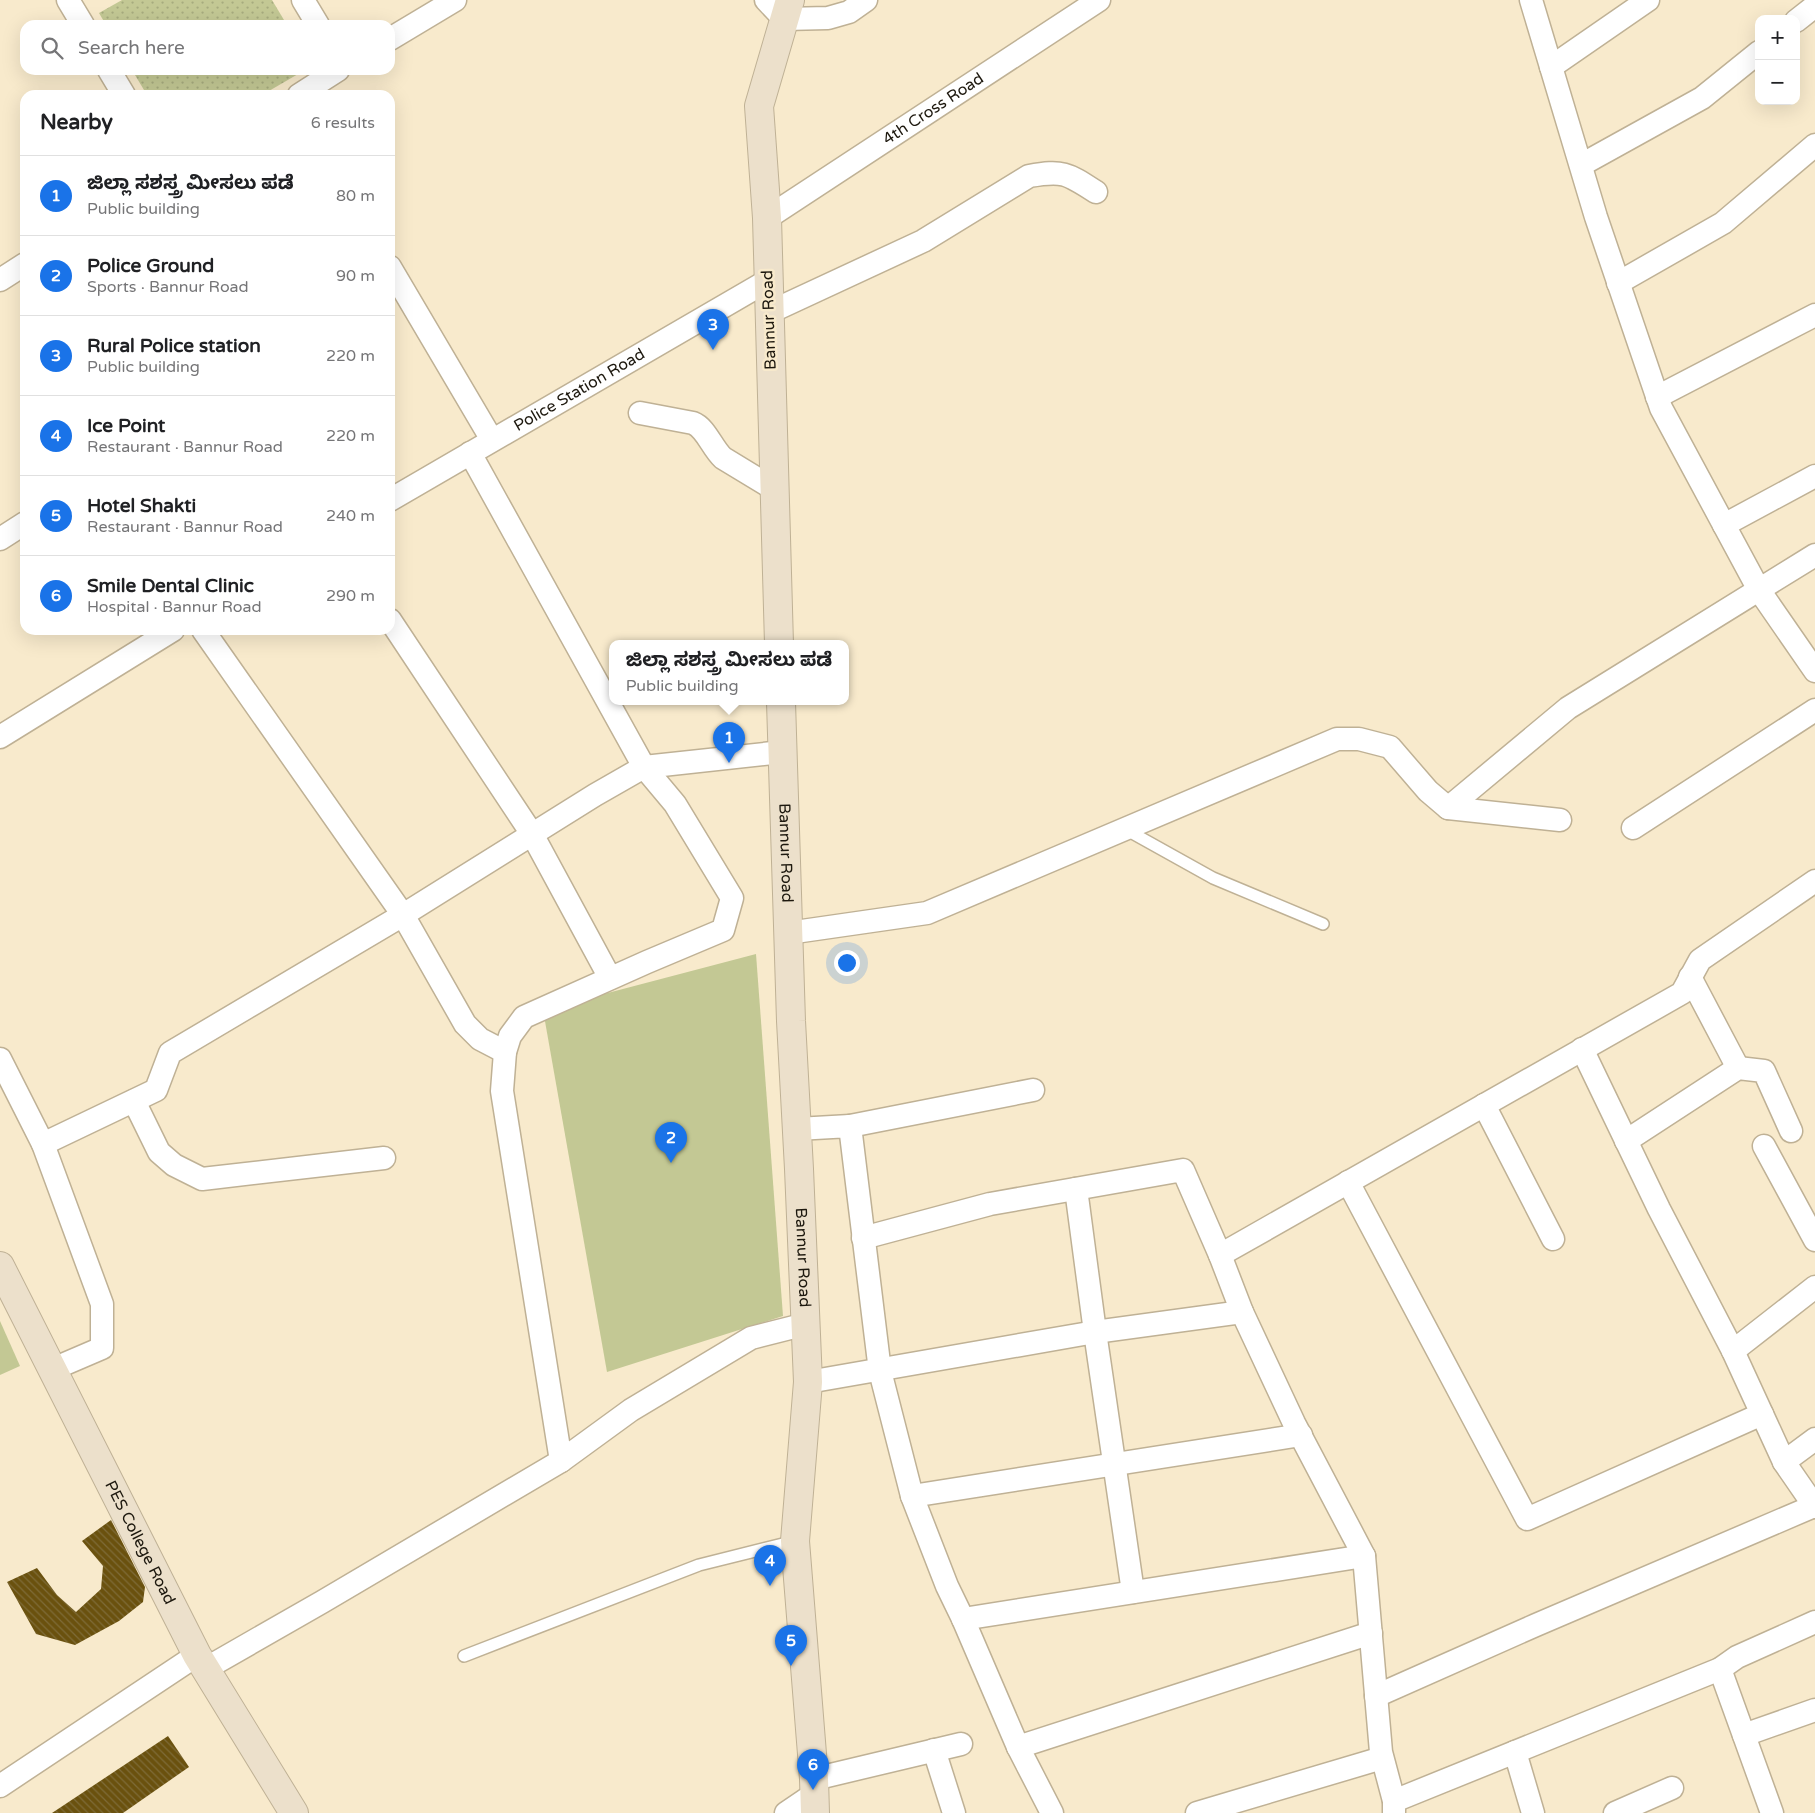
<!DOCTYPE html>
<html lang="en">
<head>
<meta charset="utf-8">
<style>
  body { margin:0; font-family:"Varela Round","Noto Sans Kannada",sans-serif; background:#f6f6f6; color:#202124 }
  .controls { position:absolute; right:15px; top:15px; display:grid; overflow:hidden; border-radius:10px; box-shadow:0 5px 20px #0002 }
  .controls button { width:45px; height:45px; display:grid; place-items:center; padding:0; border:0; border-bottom:1px solid #e0e0e0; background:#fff; color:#202124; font:25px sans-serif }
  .you { position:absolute; left:846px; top:962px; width:18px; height:18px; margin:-12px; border:4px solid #fff; border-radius:50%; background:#1a73e8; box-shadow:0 0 0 8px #1a73e833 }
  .badge { display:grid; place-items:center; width:32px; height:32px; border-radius:50%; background:#1a73e8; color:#fff; font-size:16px; font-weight:700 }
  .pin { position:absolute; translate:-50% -41px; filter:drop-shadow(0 1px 2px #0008) }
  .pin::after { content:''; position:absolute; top:26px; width:18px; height:15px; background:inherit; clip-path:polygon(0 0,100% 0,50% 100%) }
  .popup { position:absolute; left:609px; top:640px; width:240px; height:65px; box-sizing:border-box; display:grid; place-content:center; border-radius:10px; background:#fff; filter:drop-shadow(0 1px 4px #0005); font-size:16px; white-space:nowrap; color:#757577 }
  .popup b { font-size:19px; color:#202124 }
  .popup::after { content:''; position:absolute; left:50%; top:100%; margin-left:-10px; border:10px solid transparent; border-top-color:#fff }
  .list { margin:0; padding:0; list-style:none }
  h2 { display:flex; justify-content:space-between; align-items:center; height:65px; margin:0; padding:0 20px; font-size:21px }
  h2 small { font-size:16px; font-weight:400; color:#757577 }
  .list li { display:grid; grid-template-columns:32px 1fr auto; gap:15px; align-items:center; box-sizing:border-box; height:80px; padding:0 20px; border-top:1px solid #e0e0e0 }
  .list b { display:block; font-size:19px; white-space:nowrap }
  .list p { margin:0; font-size:16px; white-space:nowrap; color:#757577 }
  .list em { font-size:16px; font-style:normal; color:#757577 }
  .icon { flex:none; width:28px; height:28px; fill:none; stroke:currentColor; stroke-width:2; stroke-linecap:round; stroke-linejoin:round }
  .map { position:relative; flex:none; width:1815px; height:1813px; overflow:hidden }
  .search { position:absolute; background:#fff; box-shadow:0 5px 20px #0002; left:20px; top:20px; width:375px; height:55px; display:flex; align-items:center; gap:12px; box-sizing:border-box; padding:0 18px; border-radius:15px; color:#757577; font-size:19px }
  .panel { position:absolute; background:#fff; box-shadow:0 5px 20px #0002; left:20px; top:90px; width:375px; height:545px; border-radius:15px }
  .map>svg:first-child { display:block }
  .grass { fill:#c3c894 }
  .park { fill:url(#park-dots) }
  .building { fill:url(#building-back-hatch) }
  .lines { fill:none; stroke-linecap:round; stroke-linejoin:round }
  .lane-casing { stroke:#bfb195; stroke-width:14 }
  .street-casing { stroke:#bfb195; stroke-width:25 }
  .secondary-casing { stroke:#bfb195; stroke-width:30 }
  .lane { stroke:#fff; stroke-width:11 }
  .street { stroke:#fff; stroke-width:22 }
  .secondary { stroke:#ece0cb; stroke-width:28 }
  .labels { text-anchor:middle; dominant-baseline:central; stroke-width:5; stroke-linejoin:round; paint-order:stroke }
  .street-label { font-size:16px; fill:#1d180e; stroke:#f8eacc }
</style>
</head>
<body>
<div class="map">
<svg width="1815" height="1813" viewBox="0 0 1815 1813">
  <defs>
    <pattern id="park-dots" width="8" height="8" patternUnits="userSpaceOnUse" patternTransform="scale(1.25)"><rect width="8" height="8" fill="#c3c894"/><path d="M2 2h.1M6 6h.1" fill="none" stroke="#a7ab7e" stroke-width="1.8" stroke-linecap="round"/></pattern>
    <pattern id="building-back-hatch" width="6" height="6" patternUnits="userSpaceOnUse" patternTransform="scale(1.25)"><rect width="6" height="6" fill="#6a510e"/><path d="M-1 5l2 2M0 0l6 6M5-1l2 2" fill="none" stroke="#7e6b38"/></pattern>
  </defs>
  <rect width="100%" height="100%" fill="#f8eacc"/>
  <g class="grass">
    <path d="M 756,954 L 783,1316 L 607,1372 L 543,1010 Z"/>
    <path d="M 0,1321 L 20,1366 L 0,1375 Z"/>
  </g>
  <g class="park">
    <path d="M 122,0 L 272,0 L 287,25 L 106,25 L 99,13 Z"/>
    <path d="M 132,70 L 305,70 L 262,95 L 147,95 Z"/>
  </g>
  <g class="building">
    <path d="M 111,1520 L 145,1587 L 143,1602 L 119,1621 L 75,1645 L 36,1634 L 7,1582 L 37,1568 L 57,1595 L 76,1612 L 101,1589 L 103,1566 L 82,1541 Z"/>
    <path d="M 168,1736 L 189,1767 L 123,1813 L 52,1813 Z"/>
  </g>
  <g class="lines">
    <g class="lane-casing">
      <g id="lane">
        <path d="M 1125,829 L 1213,878 L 1323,924"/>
        <path d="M 464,1656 L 699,1565 L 795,1541"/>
      </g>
    </g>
    <g class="street-casing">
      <g id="street">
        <path d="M 68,0 L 83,25"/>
        <path d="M 303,0 L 318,25"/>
        <path d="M 766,0 L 784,19 L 828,18 L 849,12 L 866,0"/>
        <path d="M 1531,0 L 1596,217 L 1661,408 L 1759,590 L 1815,671"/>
        <path d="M 1796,21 L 1815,6"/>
        <path d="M 390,39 L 455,0"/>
        <path d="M 1551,67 L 1648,0"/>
        <path d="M 109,70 L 124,95"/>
        <path d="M 299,95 L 338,70"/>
        <path d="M 1581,165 L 1702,98 L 1759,52"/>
        <path id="s1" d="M 767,218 L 1099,0"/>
        <path d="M 390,267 L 492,440"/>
        <path d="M 0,280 L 25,264"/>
        <path d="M 1618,283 L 1723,223 L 1815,145"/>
        <path d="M 768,313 L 923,241 L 1029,176 C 1063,170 1067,173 1096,192"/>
        <path d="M 1657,397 L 1815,315"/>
        <path d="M 640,413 L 693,423 C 706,428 712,448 723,458 L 774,489"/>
        <path d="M 470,453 L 644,767 L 675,804 L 732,898 L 723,930 L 647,962 L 524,1017 L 510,1036 L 505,1052 L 502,1091 L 561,1461"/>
        <path id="s2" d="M 390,500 L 767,281"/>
        <path d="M 1724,525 L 1815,476"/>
        <path d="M 0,539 L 25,523"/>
        <path d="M 390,620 L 532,834 L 610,978"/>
        <path d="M 203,630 L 403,915 L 465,1024 L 480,1039 L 505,1052"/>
        <path d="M 0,737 L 173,630"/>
        <path d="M 1448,808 L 1568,708 L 1815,555"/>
        <path d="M 1633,828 L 1815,710"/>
        <path d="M 788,933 L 927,913 L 1337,739 L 1359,739 L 1390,747 L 1428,791 L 1448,808 L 1560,820"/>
        <path d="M 1690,977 L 1738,1068"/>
        <path d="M 1582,1049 L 1659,1209 L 1733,1351 L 1784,1462 L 1815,1507"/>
        <path d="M 0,1059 L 43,1144 L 102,1304 L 102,1348 L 53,1369"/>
        <path d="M 134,1101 L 159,1152 L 174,1165 L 202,1179 L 384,1158"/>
        <path d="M 1484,1105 L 1553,1239"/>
        <path d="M 850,1126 L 1033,1090"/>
        <path d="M 797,1129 L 850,1126 L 880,1371 L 912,1496 L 947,1586 L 963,1619 L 1018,1747 L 1052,1813"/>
        <path d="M 1626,1141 L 1738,1068 L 1764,1071 L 1791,1131"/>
        <path d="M 43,1144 L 156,1090 L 170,1053 L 403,915 L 595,795 L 644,767 L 782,752"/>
        <path d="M 1764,1146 L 1815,1240"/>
        <path d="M 1348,1182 L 1527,1519 L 1762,1414"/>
        <path d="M 1076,1189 L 1095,1332 L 1133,1592"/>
        <path d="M 863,1238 L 990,1204 L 1183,1170 L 1220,1255 L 1242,1312 L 1294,1423 L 1364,1556 L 1381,1752 L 1394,1801 L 1394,1813"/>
        <path d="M 1220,1255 L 1682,993 L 1700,960 L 1815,881"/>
        <path d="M 1733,1351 L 1815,1287"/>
        <path d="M 808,1382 L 1095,1332 L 1242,1312"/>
        <path d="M 1784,1462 L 1815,1439"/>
        <path d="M 912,1496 L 1301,1435"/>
        <path d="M 963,1619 L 1364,1556"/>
        <path d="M 205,1669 L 322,1602 L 561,1461 L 631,1410 L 751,1338 L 806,1324"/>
        <path d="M 1720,1669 L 1772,1813"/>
        <path d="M 1376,1696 L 1536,1625 L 1814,1506"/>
        <path d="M 1744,1735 L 1815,1710"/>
        <path d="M 1018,1747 L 1371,1633"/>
        <path d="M 934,1750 L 954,1813"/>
        <path d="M 1515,1752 L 1533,1813"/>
        <path d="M 814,1779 L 961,1744"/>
        <path d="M 0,1786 L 197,1655"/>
        <path d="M 1394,1801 L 1720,1669 L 1737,1657 L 1815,1622"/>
        <path d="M 786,1813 L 814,1794"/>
        <path d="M 1197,1813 L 1382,1758"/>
        <path d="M 1615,1813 L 1672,1788"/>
      </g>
    </g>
    <g class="secondary-casing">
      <g id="secondary">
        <path d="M 779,644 L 767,218 L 759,106 L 790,0"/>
        <path id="s3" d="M 781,702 L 791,1021 L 799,1169 L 808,1382 L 795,1541 L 814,1779 L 815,1813"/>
        <path id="s4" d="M 0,1266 L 197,1655 L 294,1813"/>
      </g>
    </g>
    <use href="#lane" class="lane"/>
    <use href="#street" class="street"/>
    <use href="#secondary" class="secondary"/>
  </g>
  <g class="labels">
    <g class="street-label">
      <text stroke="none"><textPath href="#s1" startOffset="199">4th Cross Road</textPath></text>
      <text transform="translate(769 320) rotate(-92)">Bannur Road</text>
      <text stroke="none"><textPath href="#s2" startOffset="219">Police Station Road</textPath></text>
      <text stroke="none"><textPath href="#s3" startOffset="151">Bannur Road</textPath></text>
      <text stroke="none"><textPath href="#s3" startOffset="556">Bannur Road</textPath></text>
      <text stroke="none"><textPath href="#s4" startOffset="310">PES College Road</textPath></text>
    </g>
  </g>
</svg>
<div class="controls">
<button>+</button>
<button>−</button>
</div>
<div class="you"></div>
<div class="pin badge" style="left:729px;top:763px">1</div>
<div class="popup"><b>ಜಿಲ್ಲಾ ಸಶಸ್ತ್ರ ಮೀಸಲು ಪಡೆ</b>Public building</div>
<div class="pin badge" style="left:671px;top:1163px">2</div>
<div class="pin badge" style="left:713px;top:350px">3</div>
<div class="pin badge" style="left:770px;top:1586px">4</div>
<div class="pin badge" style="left:791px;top:1666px">5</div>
<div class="pin badge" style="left:813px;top:1790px">6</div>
<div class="search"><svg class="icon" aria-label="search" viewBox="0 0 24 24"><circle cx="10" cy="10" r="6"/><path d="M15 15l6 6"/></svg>Search here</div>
<section class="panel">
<h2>Nearby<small>6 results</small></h2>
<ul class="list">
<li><span class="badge">1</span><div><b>ಜಿಲ್ಲಾ ಸಶಸ್ತ್ರ ಮೀಸಲು ಪಡೆ</b><p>Public building</p></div><em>80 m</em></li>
<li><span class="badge">2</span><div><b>Police Ground</b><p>Sports · Bannur Road</p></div><em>90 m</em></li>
<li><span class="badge">3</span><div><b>Rural Police station</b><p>Public building</p></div><em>220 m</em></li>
<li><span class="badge">4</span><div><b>Ice Point</b><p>Restaurant · Bannur Road</p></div><em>220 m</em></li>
<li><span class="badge">5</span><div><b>Hotel Shakti</b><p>Restaurant · Bannur Road</p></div><em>240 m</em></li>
<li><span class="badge">6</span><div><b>Smile Dental Clinic</b><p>Hospital · Bannur Road</p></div><em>290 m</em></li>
</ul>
</section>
</div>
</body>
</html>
